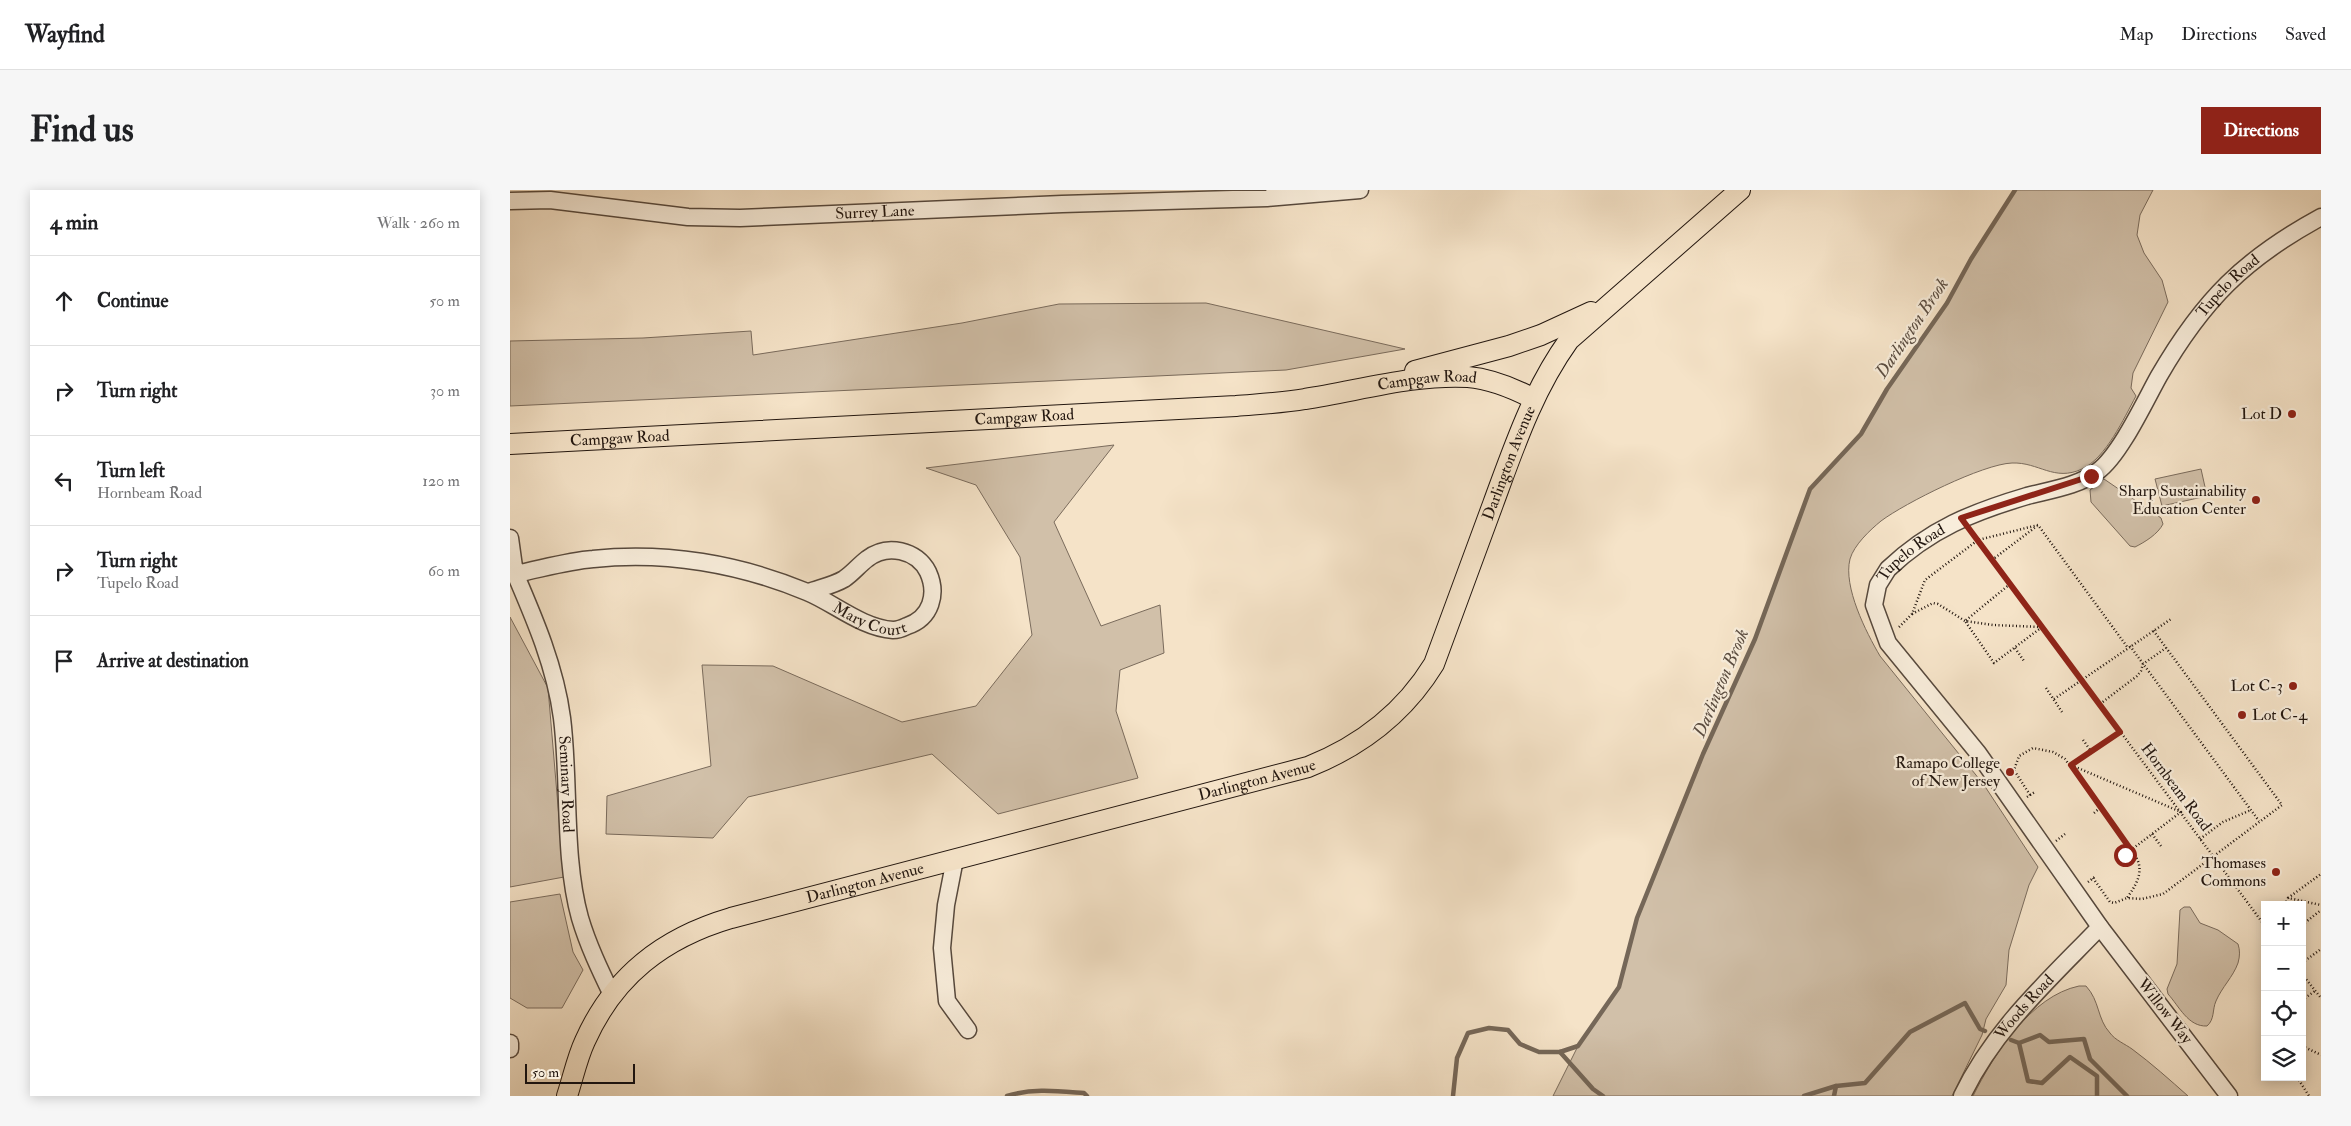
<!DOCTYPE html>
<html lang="en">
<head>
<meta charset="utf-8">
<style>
  body { margin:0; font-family:"IM FELL Double Pica",serif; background:#f6f6f6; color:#202124 }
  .controls { position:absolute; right:15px; bottom:15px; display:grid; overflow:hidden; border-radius:0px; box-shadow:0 2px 12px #0003 }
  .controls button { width:45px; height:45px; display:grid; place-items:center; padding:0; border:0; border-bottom:1px solid #e0e0e0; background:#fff; color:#202124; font:25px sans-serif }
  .scale { position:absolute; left:15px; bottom:12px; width:110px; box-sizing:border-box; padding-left:5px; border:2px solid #22160f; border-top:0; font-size:14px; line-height:18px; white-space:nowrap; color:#22160f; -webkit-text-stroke:4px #f8eddb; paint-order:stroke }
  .stop { position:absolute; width:15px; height:15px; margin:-11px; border:4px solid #8f2418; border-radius:50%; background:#fff }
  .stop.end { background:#8f2418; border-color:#fff; box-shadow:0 1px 5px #0008 }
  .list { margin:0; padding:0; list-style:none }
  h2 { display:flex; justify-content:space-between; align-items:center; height:65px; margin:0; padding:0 20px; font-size:21px }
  h2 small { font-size:16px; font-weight:400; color:#757577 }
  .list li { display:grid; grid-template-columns:32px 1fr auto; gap:15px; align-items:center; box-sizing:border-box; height:90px; padding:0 20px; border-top:1px solid #e0e0e0 }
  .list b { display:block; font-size:19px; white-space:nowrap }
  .list p { margin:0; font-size:16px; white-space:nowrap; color:#757577 }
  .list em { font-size:16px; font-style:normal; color:#757577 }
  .icon { flex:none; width:28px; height:28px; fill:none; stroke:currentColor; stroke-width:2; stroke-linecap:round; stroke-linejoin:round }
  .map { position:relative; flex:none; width:1811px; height:906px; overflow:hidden; border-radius:0px }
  header { display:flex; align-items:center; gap:30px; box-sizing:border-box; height:70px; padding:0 25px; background:#fff; border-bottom:1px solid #e0e0e0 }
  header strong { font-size:24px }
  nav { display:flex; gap:28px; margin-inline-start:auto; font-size:18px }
  .intro { display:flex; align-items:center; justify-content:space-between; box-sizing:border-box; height:120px; padding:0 30px }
  h1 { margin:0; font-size:35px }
  .button { padding:12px 22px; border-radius:0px; background:#8f2418; color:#fff; font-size:18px; font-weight:700 }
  main { display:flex; gap:30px; padding:0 30px }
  aside { flex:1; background:#fff; border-radius:0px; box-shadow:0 2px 12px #0003 }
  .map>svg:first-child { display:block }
  .green { fill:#d1c0a9; stroke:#7a6b5c }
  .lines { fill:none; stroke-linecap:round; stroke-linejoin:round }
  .stream { stroke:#756758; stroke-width:4.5 }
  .minor-casing { stroke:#57493d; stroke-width:19 }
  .major-casing { stroke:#22160f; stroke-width:22 }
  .path { stroke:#22160f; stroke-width:2.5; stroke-dasharray:1 2.5; stroke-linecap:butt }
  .minor { stroke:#f8eddb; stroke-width:16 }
  .major { stroke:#f5e3c8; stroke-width:20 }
  .route { stroke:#8f2418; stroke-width:6 }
  .poi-dot { fill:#8f2418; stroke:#f8eddb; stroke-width:2 }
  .labels { text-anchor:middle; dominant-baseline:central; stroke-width:4.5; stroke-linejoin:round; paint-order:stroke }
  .street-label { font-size:16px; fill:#22160f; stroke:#f8eddb }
  .poi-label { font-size:16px; fill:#22160f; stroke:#f8eddb; text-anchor:end }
  .water-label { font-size:18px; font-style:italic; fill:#5a4c40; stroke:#f8eddb }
</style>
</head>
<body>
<header>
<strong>Wayfind</strong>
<nav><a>Map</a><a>Directions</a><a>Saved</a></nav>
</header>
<div class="intro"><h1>Find us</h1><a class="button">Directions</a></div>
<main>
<aside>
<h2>4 min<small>Walk · 260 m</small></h2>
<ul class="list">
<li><svg class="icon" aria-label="ahead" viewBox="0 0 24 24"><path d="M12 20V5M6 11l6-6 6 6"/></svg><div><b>Continue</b></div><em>50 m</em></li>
<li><svg class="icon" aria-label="right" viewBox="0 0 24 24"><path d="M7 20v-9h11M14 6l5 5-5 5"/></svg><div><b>Turn right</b></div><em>30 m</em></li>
<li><svg class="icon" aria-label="left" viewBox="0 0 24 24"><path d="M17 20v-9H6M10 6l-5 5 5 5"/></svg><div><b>Turn left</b><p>Hornbeam Road</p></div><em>120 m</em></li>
<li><svg class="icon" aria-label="right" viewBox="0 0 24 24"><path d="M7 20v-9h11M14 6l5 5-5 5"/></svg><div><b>Turn right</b><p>Tupelo Road</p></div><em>60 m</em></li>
<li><svg class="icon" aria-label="arrive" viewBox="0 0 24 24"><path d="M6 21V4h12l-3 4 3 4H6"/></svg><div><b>Arrive at destination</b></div></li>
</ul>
</aside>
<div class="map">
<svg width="1811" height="906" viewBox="0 0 1811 906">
  <rect width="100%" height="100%" fill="#f5e3c8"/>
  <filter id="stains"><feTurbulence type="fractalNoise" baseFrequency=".004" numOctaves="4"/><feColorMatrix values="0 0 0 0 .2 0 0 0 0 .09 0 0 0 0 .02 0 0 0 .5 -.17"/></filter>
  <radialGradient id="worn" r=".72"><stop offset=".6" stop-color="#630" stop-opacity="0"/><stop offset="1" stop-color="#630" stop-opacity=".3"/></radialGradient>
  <g class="green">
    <path d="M 1505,0 L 1643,0 L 1630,25 L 1627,45 L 1634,63 L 1652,90 L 1658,112 L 1623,183 L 1621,198 L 1626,206 C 1614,228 1596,268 1572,279 C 1544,292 1529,272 1502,273 C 1473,274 1395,313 1371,331 C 1360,340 1344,355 1340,369 C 1333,397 1356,442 1370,466 L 1474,595 L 1528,677 L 1519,695 L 1499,760 L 1496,795 L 1476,829 L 1472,845 L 1442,906 L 1043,906 L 1068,856 L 1109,797 L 1127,728 L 1193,564 L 1245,449 L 1300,299 L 1351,244 L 1377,199 L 1437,113 L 1461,69 Z"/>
    <path d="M 696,113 L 895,159 L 776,180 L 0,216 L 0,151 L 133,148 L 241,141 L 243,165 L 452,133 L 549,114 Z"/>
    <path d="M 604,255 L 544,332 L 591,436 L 650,415 L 654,463 L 610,480 L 606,521 L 628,588 L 488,624 L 422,564 L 238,607 L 203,648 L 96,644 L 97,606 L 201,576 L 192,475 L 263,476 L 392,532 L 466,516 L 522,445 L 510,367 L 466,295 L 416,278 Z"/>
    <path d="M 1691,279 L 1697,306 L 1652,316 L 1645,289 Z"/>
    <path d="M 1594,289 L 1651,328 L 1653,334 C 1648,344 1635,352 1625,357 L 1620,356 L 1581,312 L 1580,300 Z"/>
    <path d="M 0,427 L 38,498 L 54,687 L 0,697 Z"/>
    <path d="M 50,704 L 63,762 L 73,780 L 52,818 L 17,818 L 0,808 L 0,712 Z"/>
    <path d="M 1674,717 L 1680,717 L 1690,733 L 1708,740 L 1728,754 C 1730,760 1730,766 1728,773 C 1723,787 1712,797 1706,811 C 1702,820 1705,829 1697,836 C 1678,837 1669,816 1658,804 L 1657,799 L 1667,774 L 1670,720 Z"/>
    <path d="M 1569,796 L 1576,796 C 1590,811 1587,829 1600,843 C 1605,850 1615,854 1622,859 C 1641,873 1660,890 1678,906 L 1463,906 C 1484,864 1521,806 1569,796 Z"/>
  </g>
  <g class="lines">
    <g class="stream">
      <path d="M 1501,850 L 1509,853 L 1530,845 L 1539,852 L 1574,849 L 1580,869 L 1617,906"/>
      <path d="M 1509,853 L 1518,891 L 1532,893 L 1560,867 L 1587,886 L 1587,906"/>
      <path d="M 1050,862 L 1083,899 L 1093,906"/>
      <path d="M 497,906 C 523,898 547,901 574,903 L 577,906"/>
      <path d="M 943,906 L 947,868 L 958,843 L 979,838 L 998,840 L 1010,854 L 1029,862 L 1050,862 L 1068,856 L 1109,797 L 1127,728 L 1193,564 L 1245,449 L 1300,299 L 1351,244 L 1377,199 L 1437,113 L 1461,69 L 1505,0"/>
      <path d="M 1294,906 L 1326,896 L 1355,893 L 1400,842 L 1455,813 L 1470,839 L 1475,841"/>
      <path d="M 1324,906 L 1326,896"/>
    </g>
    <g class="minor-casing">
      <g id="minor">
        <path id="s1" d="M 0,11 L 40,10 L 178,27 L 230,28 L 552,14 L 757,8 L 850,0"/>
        <path id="s2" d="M 0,348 L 5,384 C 31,379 57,371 83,369 C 155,361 230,374 297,402 C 324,413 352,438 383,440 C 387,440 393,438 397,436 C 421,428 428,404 418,382 C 407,360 377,353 357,369 C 349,375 343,383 334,389 C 324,395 310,398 299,402"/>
        <path id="s3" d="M 1,374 C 22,423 45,474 52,528 C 60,591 53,667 70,728 C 78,755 90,780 102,805"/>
        <path d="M 445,669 L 436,715 L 432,758 L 437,811 L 458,840"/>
        <path d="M 0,853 L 0,859"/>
        <path id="s4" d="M 1452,906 C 1484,839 1539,790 1590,737"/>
        <path id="s5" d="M 1719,906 L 1590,737 L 1468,563 L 1378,453 L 1364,415 L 1368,395 L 1378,379 C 1420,339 1463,322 1517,306 C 1540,300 1569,296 1588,281 C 1610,265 1635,211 1649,186 C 1693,110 1734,69 1811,27"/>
      </g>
    </g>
    <g class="major-casing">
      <g id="major">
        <path d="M 905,181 L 999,156 L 1031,145 L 1081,122"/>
        <path id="s6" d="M 0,254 L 726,216 C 749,214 772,213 795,209 C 848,201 904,184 958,187 C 982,189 1003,198 1024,209"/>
        <path id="s7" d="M 57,906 C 63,888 67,868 75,851 C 104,786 153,748 221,728 L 798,577 C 851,556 894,523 924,474 C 944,421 963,367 983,314 C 1004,257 1023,200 1059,150 L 1230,0"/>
      </g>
    </g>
    <g class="path">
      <path d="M 1461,341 L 1755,736"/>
      <path d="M 1482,370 L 1527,336"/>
      <path d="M 1500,394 L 1455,431 L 1484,473 L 1532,437"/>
      <path d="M 1402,424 L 1423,413 L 1428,414 L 1455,431 L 1483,435 L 1531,437"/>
      <path d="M 1389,437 L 1402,424 L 1415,390 L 1468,350 L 1528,335 L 1618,458"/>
      <path d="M 1620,456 L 1749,631"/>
      <path d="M 1505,458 L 1514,471"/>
      <path d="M 1536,498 L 1552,522"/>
      <path d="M 1544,509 L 1661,429"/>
      <path d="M 1590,514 L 1627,486 L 1631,481 L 1633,474 L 1656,458"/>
      <path d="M 1573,550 L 1581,561"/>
      <path d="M 1520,605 L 1525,602"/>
      <path d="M 1517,607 L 1520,605 L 1504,580 L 1509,566 L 1523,558 L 1543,562 L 1555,569 L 1621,660 L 1671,622 L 1561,575 L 1610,542"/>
      <path d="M 1584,623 L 1591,617"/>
      <path d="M 1642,644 L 1651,656"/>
      <path d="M 1690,649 L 1713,632 L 1741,620"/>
      <path d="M 1546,651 L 1555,644"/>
      <path d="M 1615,665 L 1621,660 C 1636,677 1629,691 1617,708 L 1632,709 L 1653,704 L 1772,615 L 1643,440"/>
      <path d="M 1583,688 L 1600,712 L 1604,713 L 1617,708"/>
      <path d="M 1578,692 L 1586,686"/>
      <path d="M 1778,708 L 1811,684"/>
      <path d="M 1775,715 L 1778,708 L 1811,715"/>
      <path d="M 1792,735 L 1811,720"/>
      <path d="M 1792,773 L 1811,759"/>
      <path d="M 1792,784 L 1811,808"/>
      <path d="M 1792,810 L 1805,801"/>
      <path d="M 1792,856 L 1811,865"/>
      <path d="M 1787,887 L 1799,906"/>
    </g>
    <use href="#minor" class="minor"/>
    <use href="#major" class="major"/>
  </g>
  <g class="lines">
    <path class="route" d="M 1581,286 L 1451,328 L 1610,542 L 1561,575 L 1621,660 L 1615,665"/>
  </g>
  <g class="poi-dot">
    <circle cx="1782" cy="224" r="5"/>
    <circle cx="1746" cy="310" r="5"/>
    <circle cx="1783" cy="496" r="5"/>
    <circle cx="1732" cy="525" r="5"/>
    <circle cx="1500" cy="582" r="5"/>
    <circle cx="1766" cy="682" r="5"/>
  </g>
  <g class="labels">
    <g class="street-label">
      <text stroke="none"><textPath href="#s1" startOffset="366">Surrey Lane</textPath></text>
      <text stroke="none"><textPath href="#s5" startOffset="1109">Tupelo Road</textPath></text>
      <text stroke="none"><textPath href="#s6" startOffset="920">Campgaw Road</textPath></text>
      <text stroke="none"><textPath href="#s6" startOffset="515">Campgaw Road</textPath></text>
      <text stroke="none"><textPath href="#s6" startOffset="110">Campgaw Road</textPath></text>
      <text stroke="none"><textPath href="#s7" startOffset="1232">Darlington Avenue</textPath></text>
      <text stroke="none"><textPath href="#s5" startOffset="675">Tupelo Road</textPath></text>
      <text stroke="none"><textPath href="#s2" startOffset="404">Mary Court</textPath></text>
      <text stroke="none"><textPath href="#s7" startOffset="799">Darlington Avenue</textPath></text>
      <text stroke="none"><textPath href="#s3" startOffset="229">Seminary Road</textPath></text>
      <text transform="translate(1666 597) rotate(53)">Hornbeam Road</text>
      <text stroke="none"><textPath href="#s7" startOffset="394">Darlington Avenue</textPath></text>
      <text stroke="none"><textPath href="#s4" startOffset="109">Woods Road</textPath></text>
      <text transform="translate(1655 821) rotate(52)">Willow Way</text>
    </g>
    <g class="poi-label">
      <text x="1772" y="224">Lot D</text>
      <text x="1736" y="301">Sharp Sustainability<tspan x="1736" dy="18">Education Center</tspan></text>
      <text x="1773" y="496">Lot C-3</text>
      <text x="1742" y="525" text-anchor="start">Lot C-4</text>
      <text x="1490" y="573">Ramapo College<tspan x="1490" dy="18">of New Jersey</tspan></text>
      <text x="1756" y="673">Thomases<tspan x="1756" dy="18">Commons</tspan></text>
    </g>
    <g class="water-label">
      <text transform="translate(1402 138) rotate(-56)">Darlington Brook</text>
      <text transform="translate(1211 493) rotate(-67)">Darlington Brook</text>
    </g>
  </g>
  <rect width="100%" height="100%" filter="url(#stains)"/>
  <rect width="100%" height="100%" fill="url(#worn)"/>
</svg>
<div class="controls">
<button>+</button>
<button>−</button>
<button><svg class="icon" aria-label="locate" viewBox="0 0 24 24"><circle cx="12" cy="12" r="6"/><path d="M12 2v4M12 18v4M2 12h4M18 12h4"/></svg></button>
<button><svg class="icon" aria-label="layers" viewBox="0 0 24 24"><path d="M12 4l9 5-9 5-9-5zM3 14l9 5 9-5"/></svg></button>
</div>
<div class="scale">50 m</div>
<div class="stop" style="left:1615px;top:665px"></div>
<div class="stop end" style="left:1581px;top:286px"></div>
</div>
</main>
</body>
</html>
